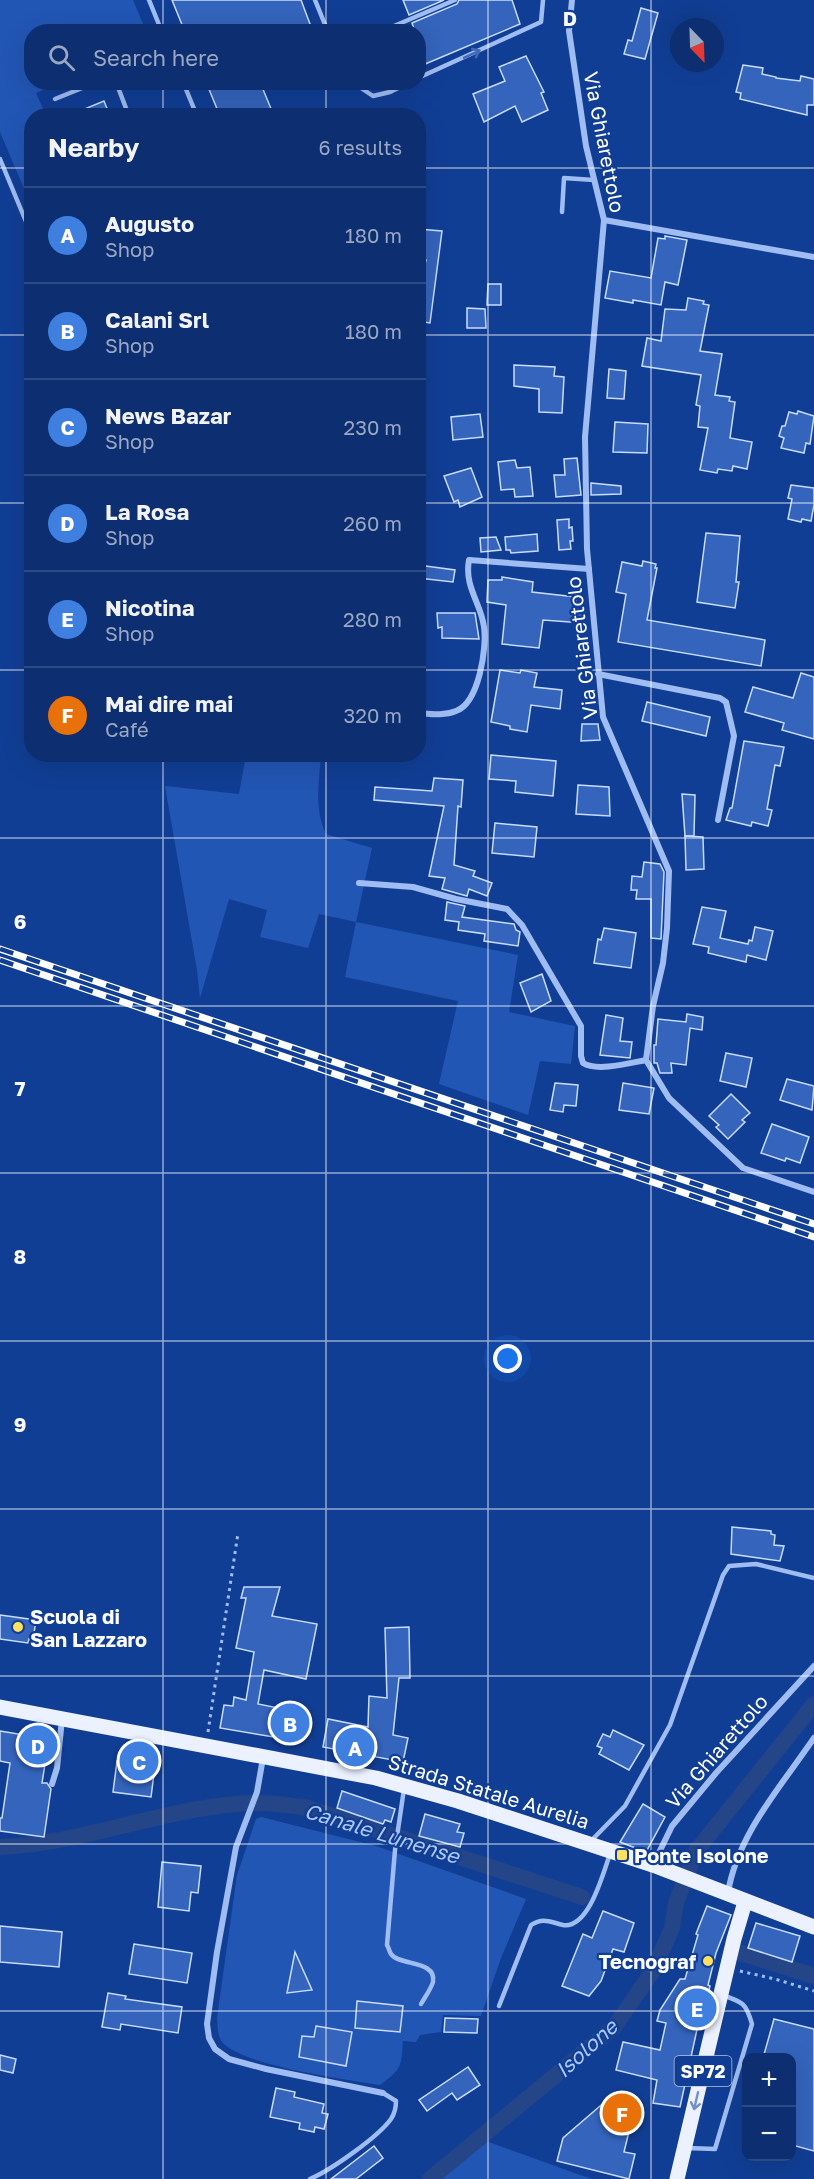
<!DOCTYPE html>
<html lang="en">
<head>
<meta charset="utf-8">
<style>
  body { margin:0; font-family:"Golos Text",sans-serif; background:#163675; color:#f1f3f6 }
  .controls { position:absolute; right:18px; bottom:18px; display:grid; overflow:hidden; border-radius:12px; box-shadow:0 6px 24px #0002 }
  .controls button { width:54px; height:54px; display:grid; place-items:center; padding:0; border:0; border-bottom:2px solid #2d4a83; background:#0d2e70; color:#f1f3f6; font:30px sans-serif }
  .compass { position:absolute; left:670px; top:18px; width:54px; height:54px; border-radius:50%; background:#0d2e70; box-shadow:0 6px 24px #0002; rotate:157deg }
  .you { position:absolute; left:508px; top:1359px; width:21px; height:21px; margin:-15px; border:4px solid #fff; border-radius:50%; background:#1a73e8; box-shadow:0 0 0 9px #1a73e833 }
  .badge { display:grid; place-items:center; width:39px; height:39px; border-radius:50%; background:#ffe162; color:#fff; font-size:20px; font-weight:700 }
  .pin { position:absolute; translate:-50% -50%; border:3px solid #fff; box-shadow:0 2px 6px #0006 }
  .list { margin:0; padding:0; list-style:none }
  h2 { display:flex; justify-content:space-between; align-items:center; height:78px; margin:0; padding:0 24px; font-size:26px }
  h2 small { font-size:20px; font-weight:400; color:#9aa8c3 }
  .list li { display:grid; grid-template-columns:39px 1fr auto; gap:18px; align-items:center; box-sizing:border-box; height:96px; padding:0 24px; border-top:2px solid #2d4a83 }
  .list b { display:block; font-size:22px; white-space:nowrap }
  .list p { margin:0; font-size:20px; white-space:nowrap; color:#9aa8c3 }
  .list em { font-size:20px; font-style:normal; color:#9aa8c3 }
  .icon { flex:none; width:33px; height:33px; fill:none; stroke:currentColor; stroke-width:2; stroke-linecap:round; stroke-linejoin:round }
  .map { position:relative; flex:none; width:814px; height:2179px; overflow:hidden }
  .search { position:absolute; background:#0d2e70; box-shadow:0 6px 24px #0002; left:24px; top:24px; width:402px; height:66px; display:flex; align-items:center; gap:15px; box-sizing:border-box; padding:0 21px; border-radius:24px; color:#9aa8c3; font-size:22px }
  .panel { position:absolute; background:#0d2e70; box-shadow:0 6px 24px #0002; left:24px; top:108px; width:402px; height:654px; border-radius:24px }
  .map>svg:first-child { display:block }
  .green { fill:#2256b5 }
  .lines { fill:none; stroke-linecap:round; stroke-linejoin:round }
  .canal { stroke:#244587; stroke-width:16 }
  .building { fill:#3464bc; stroke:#c7dbfe; stroke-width:1.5 }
  .path { stroke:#a0bdf3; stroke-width:3; stroke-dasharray:3 4.5; stroke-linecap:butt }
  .lane { stroke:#a0bdf3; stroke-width:4.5 }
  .street { stroke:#a0bdf3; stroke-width:6 }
  .primary { stroke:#ecf1ff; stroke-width:15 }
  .rail-casing { stroke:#fff; stroke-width:7 }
  .rail { stroke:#113e95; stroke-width:4.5; stroke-dasharray:14; stroke-linecap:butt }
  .oneway { stroke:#436ab6 }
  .oneway2 { stroke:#748fc5 }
  .grid { fill:none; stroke:#fff; stroke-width:1.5; stroke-opacity:0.55 }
  .poi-dot { fill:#ffe162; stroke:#113e95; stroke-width:2 }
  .labels { text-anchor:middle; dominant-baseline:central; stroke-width:4.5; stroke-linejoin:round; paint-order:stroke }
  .shield { fill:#113e95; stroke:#b8c5df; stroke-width:1.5 }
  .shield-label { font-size:18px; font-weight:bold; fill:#fff }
  .street-label { font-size:20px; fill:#fff; stroke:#113e95 }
  .poi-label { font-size:20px; font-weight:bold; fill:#fff; stroke:#113e95; text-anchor:start }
  .water-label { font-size:21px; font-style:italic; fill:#acc8fa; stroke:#113e95 }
  .grid-label { font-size:20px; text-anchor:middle; font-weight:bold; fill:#fff; stroke:#113e95; stroke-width:4.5; stroke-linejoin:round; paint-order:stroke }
</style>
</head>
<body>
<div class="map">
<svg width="814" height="2179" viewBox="0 0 814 2179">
  <rect width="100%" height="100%" fill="#113e95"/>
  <g class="green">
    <path d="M 0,0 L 133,0 L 146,31 L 32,32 L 32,82 L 60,83 L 36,93 L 46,115 L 32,116 L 31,205 L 0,132 Z"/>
    <path d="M 246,755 L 321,755 C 319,780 314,811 326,834 L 372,848 L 356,922 L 518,955 L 509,1012 L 575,1026 L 571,1064 L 540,1061 L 528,1115 L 439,1084 L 458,1001 L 345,977 L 356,922 L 319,914 L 308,948 L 260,937 L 267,910 L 229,899 L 200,998 L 197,970 L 165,786 L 239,794 Z"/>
    <path d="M 261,1817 L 376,1846 L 526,1899 L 501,1958 L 481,2016 L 443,2015 L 441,2032 L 420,2035 L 416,2042 L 403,2041 C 401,2067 402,2069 380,2085 C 345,2079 247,2066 224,2044 C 217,2038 218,2027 217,2018 L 237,1875 L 256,1819 Z"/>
    <path d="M 486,2141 L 580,2175 L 593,2179 L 440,2179 Z"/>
  </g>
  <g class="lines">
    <g class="canal">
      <path d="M 0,1847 C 80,1844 156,1811 236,1804 C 261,1801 285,1804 309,1808 L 582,1897"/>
      <path d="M 741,1953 L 814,1976"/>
      <path d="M 430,2179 L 614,2027 L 653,1971 L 672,1928 L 676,1903 L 696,1851 L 814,1704"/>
    </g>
  </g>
  <g class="building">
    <path d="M 172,0 L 301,0 L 313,32 L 185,32 Z"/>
    <path d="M 403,0 L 444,0 L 409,15 Z"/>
    <path d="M 459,0 L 512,0 L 520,24 L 418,67 L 418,32 L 415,32 L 412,23 L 457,4 Z"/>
    <path d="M 641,8 L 658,13 L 645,59 L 624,54 L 628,40 L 632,41 Z"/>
    <path d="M 526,56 L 544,92 L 541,93 L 548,110 L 522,122 L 515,106 L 484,122 L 473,94 L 505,81 L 499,67 Z"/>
    <path d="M 743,65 L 763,68 L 762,74 L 776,77 L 776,78 L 800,81 L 801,76 L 814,79 L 814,105 L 807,105 L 807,115 L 740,99 L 741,93 L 736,92 Z"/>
    <path d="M 206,82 L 260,82 L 274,116 L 220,116 Z"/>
    <path d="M 104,101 L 110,116 L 70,116 L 70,115 Z"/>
    <path d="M 418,229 L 442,231 L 430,323 L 418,321 L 418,294 L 426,260 L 418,259 Z"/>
    <path d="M 665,236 L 687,240 L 678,285 L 665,282 L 661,305 L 633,300 L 633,303 L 605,298 L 610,271 L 651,278 L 658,238 L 665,239 Z"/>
    <path d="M 488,284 L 501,284 L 501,305 L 487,305 Z"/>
    <path d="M 688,298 L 704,301 L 703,304 L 709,305 L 700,351 L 722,354 L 715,395 L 730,397 L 729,401 L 735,402 L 730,438 L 752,442 L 747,469 L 733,466 L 732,471 L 718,469 L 717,473 L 700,470 L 708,428 L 698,427 L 700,406 L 696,405 L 701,375 L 642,366 L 647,338 L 661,341 L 665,309 L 686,310 Z"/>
    <path d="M 467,308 L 485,309 L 486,328 L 467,328 Z"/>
    <path d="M 514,365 L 555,367 L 554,376 L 564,377 L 562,413 L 539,412 L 539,389 L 514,386 Z"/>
    <path d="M 609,369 L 626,371 L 624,399 L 607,398 Z"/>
    <path d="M 798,411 L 814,416 L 810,444 L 806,443 L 804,453 L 781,448 L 784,438 L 779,436 L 782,426 L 785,426 L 789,412 L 797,414 Z"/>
    <path d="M 480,414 L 483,437 L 453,440 L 451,417 Z"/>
    <path d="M 615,422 L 648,424 L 647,453 L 613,452 Z"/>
    <path d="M 577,458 L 581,495 L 556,497 L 554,475 L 565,475 L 564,459 Z"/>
    <path d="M 515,460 L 517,468 L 530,467 L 533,496 L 515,497 L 514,489 L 501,490 L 498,462 Z"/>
    <path d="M 471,468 L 482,497 L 460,507 L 458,500 L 454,502 L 444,476 Z"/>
    <path d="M 591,483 L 621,486 L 621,494 L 591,495 Z"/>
    <path d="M 791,485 L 814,488 L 814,505 L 811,521 L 802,519 L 801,522 L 788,519 L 792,499 L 788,498 Z"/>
    <path d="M 569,519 L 569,528 L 572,527 L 573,541 L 570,541 L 571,549 L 559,550 L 557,520 Z"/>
    <path d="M 706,533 L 740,536 L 736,582 L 739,582 L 735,608 L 697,602 Z"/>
    <path d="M 537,534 L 538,551 L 511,553 L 510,550 L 506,550 L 505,537 Z"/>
    <path d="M 496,537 L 501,550 L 481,552 L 480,538 Z"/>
    <path d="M 643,561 L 656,564 L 655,568 L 657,568 L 647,620 L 765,640 L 761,666 L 618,642 L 626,594 L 616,592 L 622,562 L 642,566 Z"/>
    <path d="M 418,565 L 455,570 L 453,582 L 418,578 Z"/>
    <path d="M 502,577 L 533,582 L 532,592 L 576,597 L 575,609 L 585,610 L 583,623 L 543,620 L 539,648 L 502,644 L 506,605 L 487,602 L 488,580 L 502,580 Z"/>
    <path d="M 437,613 L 475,613 L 479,639 L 442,638 L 442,627 L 438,628 Z"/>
    <path d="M 500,670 L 520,673 L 521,670 L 537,673 L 534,687 L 562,690 L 560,709 L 531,705 L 527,732 L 510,729 L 510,726 L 491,722 Z"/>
    <path d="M 801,673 L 814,677 L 814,739 L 782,730 L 784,723 L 745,712 L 753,687 L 793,698 Z"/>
    <path d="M 647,702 L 710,717 L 706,736 L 642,721 Z"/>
    <path d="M 582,724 L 598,724 L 600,740 L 581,741 Z"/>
    <path d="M 744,741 L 784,747 L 780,766 L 775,765 L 767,809 L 772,810 L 768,826 L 752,822 L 751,826 L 726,820 L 730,808 L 732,808 Z"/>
    <path d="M 491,755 L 556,761 L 553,796 L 515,792 L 516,781 L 489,779 Z"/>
    <path d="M 434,778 L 463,780 L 461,807 L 458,806 L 454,865 L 475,871 L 473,876 L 492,883 L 487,896 L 469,889 L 467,896 L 449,891 L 442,889 L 445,878 L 429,876 L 444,806 L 374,800 L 375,787 L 432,791 Z"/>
    <path d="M 578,785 L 609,787 L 610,816 L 576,814 Z"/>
    <path d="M 682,794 L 695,795 L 694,836 L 685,836 Z"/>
    <path d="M 495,823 L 537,827 L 534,857 L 492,853 Z"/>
    <path d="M 685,836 L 703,837 L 704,869 L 686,870 Z"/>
    <path d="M 644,862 L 660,864 L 664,872 L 661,939 L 651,938 L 651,899 L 636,899 L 637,890 L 631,890 L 632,876 L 642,877 Z"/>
    <path d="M 447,902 L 465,906 L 462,917 L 514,924 L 516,930 L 520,932 L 518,946 L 484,941 L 485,934 L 458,930 L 459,922 L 445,920 Z"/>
    <path d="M 702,907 L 726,911 L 720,938 L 748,944 L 749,940 L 752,941 L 755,927 L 773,931 L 766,960 L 747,955 L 746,962 L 708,953 L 709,947 L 693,944 Z"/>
    <path d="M 604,928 L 636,933 L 631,968 L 594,963 L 598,939 L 601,940 Z"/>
    <path d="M 542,974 L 551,1001 L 531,1012 L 520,983 Z"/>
    <path d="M 687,1014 L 703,1017 L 702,1030 L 690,1028 L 686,1065 L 671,1063 L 672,1073 L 660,1073 L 657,1063 L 654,1063 L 654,1045 L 656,1045 L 658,1019 L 686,1022 Z"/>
    <path d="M 606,1015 L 623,1018 L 620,1041 L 632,1042 L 630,1058 L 600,1055 Z"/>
    <path d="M 726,1053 L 752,1058 L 746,1087 L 720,1081 Z"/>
    <path d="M 787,1079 L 814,1086 L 812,1110 L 780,1100 Z"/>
    <path d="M 555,1083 L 578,1085 L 576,1106 L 564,1105 L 563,1112 L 550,1110 Z"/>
    <path d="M 623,1083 L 654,1088 L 649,1114 L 619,1110 Z"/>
    <path d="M 731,1094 L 750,1113 L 742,1120 L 745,1122 L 728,1139 L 716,1127 L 719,1125 L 709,1116 Z"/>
    <path d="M 772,1124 L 809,1137 L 800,1163 L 786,1158 L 785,1161 L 761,1153 Z"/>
    <path d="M 732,1527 L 771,1531 L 771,1534 L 775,1535 L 774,1545 L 784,1546 L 780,1561 L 731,1554 Z"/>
    <path d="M 244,1587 L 280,1587 L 272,1616 L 317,1624 L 306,1679 L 264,1670 L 258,1704 L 298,1712 L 297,1719 L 302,1720 L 298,1741 L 220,1728 L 224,1705 L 233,1706 L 234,1697 L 246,1700 L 254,1652 L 236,1648 L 246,1598 L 241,1598 Z"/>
    <path d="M 0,1615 L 36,1620 L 33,1640 L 29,1639 L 28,1643 L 0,1639 Z"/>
    <path d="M 409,1627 L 410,1678 L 399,1678 L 393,1735 L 408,1738 L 403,1762 L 323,1747 L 328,1719 L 368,1727 L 369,1696 L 387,1698 L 385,1628 Z"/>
    <path d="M 613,1730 L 644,1745 L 629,1770 L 599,1754 L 602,1748 L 597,1746 L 603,1734 L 610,1737 Z"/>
    <path d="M 0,1731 L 49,1739 L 42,1783 L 47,1783 L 51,1789 L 44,1837 L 0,1831 L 0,1818 L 2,1818 L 10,1763 L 0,1761 Z"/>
    <path d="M 117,1761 L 155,1766 L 151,1797 L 113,1792 Z"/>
    <path d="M 342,1791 L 395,1809 L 391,1822 L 385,1820 L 383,1824 L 337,1808 Z"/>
    <path d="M 643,1804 L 665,1817 L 646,1852 L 620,1842 Z"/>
    <path d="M 425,1814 L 460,1824 L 457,1832 L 464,1833 L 460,1847 L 419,1836 Z"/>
    <path d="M 162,1862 L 201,1866 L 198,1893 L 191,1892 L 189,1911 L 158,1907 Z"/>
    <path d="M 707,1906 L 731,1915 L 716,1953 L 708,1985 L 710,1986 L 701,2026 L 698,2025 L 680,2107 L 653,2103 L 657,2080 L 616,2070 L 623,2042 L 660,2050 L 666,2023 L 657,2021 L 660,2010 L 680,1979 L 685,1979 L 698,1935 L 696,1934 Z"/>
    <path d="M 603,1911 L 634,1923 L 624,1952 L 613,1949 L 601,1981 L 589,1996 L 562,1986 L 583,1934 L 592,1938 Z"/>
    <path d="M 756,1923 L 800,1936 L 792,1962 L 748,1948 Z"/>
    <path d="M 0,1926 L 62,1932 L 59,1967 L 0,1962 Z"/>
    <path d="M 134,1944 L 192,1953 L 187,1983 L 129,1974 Z"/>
    <path d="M 295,1952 L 312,1990 L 287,1993 Z"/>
    <path d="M 108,1993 L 126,1996 L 125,1999 L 182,2007 L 178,2033 L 121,2024 L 120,2030 L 102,2027 Z"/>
    <path d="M 357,2001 L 403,2006 L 400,2032 L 355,2028 Z"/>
    <path d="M 445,2018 L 478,2019 L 477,2033 L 444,2032 Z"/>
    <path d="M 774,2019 L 814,2029 L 814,2151 L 792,2145 L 792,2058 L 763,2058 Z"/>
    <path d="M 316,2026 L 352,2032 L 346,2066 L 299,2057 L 302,2036 L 314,2037 Z"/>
    <path d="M 0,2055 L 16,2059 L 13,2073 L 0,2070 Z"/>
    <path d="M 468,2067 L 480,2085 L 457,2100 L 452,2093 L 427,2111 L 419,2100 Z"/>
    <path d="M 276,2088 L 295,2092 L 294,2097 L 324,2104 L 322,2113 L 328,2114 L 324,2129 L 315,2127 L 314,2132 L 299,2129 L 300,2123 L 270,2117 Z"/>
    <path d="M 607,2100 L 635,2107 L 624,2152 L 635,2154 L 629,2179 L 557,2161 L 563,2138 Z"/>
    <path d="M 374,2146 L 383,2158 L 356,2179 L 331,2179 Z"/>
  </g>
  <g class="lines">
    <g class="path">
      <path d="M 208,1732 L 238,1533"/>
      <path d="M 740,1971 L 775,1979 L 814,1991"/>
    </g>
    <g class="lane">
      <path d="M 149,0 L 162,32"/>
      <path d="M 315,0 L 328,32"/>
      <path d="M 326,26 L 358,32"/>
      <path d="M 380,32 L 455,0"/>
      <path d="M 418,78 L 541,22 L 543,0"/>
      <path d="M 116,82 L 129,116"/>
      <path d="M 183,82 L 197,116"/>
      <path d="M 352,82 L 373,96 L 390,92 L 410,82"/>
      <path d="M 55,99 L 97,82"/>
      <path d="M 0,159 L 32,236"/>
      <path d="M 562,212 L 564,178 L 594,180"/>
      <path d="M 404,1789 L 395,1850 L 387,1945 C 389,1948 389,1951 391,1954 C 399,1966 437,1960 433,1982 C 431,1989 425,1997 421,2004"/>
      <path d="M 590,1842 L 625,1806 L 670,1725 L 723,1575 L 729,1566 L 756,1564 L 814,1578"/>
      <path d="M 499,2006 L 531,1925 C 543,1917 550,1922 563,1925 C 589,1929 603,1873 610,1854"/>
      <path d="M 687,2148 L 715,2149 L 752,2024 C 746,2003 743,2002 722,1995"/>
      <path d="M 310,2179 C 331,2170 378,2137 391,2119 C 395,2113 396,2108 396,2101 L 383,2093"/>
    </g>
    <g class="street">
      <path d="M 572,0 L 569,31 L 586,146 L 604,220 L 585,437 L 587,549 L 603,717 L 669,871 L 667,928 L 663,963 L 653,1006 L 646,1060 L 669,1098 L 743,1168 L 814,1192"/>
      <path d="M 604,220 L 814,257"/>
      <path d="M 598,674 L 720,698 L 726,702 L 734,736 L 718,820"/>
      <path d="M 418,713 C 431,714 444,716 456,711 C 479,703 487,648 484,627 C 481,603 464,587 469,560 L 589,569"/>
      <path d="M 359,883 L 413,887 L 456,899 L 507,909 L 522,925 L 581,1026 L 581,1056 L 583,1063 C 597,1072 630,1063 646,1060"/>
      <path d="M 263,1758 L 257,1792 L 236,1847 L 217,1952 L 207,2024 L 209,2038 L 215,2049 L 229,2059 L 266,2069 L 383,2093"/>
      <path d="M 52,1784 L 57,1768 L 62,1719"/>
      <path d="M 653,1865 L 672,1826 L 716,1773 L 814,1666"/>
      <path d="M 728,1893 C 737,1835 782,1785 814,1738"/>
    </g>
    <g class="primary">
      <path d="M 0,1707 L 376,1778 L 458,1801 L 653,1865 L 814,1927"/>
      <path d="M 677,2179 L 734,1939 L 745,1902"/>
    </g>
    <g class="rail-casing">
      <g id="rail">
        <path d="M 0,949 L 814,1224"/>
        <path d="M 0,960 L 814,1237"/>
      </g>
    </g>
    <use href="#rail" class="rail"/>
  </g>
  <defs><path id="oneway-shaft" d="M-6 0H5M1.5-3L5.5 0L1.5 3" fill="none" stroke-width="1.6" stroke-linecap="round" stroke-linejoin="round" transform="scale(1.5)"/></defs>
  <use class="oneway" href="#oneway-shaft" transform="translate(472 54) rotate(-25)"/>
  <use class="oneway2" href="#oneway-shaft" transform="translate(696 2101) rotate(103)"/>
  <path class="grid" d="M 163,0 L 163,32M 326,0 L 326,32M 488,0 L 488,2179M 651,0 L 651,2179M 163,82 L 163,116M 326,82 L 326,116M 0,168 L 32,168M 418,168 L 814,168M 0,335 L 32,335M 418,335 L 814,335M 0,503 L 32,503M 418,503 L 814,503M 0,670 L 32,670M 418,670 L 814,670M 163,754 L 163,2179M 326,754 L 326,2179M 0,838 L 814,838M 0,1006 L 814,1006M 0,1173 L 814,1173M 0,1341 L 814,1341M 0,1509 L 814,1509M 0,1676 L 814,1676M 0,1844 L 814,1844M 0,2011 L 814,2011"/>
  <g class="poi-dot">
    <circle cx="18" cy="1627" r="6"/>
    <rect x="616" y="1849" width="12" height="12" rx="3"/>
    <circle cx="708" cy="1961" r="6"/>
  </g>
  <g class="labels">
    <rect class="shield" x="674.5" y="2056" width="57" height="30" rx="4.5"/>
    <g class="shield-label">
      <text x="703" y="2071">SP72</text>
    </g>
    <g class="street-label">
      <text transform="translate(605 142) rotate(79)">Via Ghiarettolo</text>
      <text transform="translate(581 648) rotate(-97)">Via Ghiarettolo</text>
      <text transform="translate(716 1751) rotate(-49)">Via Ghiarettolo</text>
      <text transform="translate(489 1791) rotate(17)">Strada Statale Aurelia</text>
    </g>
    <g class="poi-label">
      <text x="30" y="1616">Scuola di<tspan x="30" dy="23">San Lazzaro</tspan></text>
      <text x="634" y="1855">Ponte Isolone</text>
      <text x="696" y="1961" text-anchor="end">Tecnograf</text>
    </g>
    <g class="water-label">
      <text transform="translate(382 1833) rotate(17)">Canale Lunense</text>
      <text transform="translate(586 2048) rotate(-42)">Isolone</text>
    </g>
  </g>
  <g class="grid-label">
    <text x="570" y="26">D</text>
    <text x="20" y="929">6</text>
    <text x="20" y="1096">7</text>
    <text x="20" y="1264">8</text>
    <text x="20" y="1432">9</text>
  </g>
</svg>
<div class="controls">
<button>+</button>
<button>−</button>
</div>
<svg class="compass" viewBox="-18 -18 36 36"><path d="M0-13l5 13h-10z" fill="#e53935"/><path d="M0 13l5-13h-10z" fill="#9aa8c3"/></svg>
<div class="you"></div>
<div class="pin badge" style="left:355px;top:1747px;background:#3f7fe0">A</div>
<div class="pin badge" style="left:290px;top:1723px;background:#3f7fe0">B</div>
<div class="pin badge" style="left:139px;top:1761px;background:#3f7fe0">C</div>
<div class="pin badge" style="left:38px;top:1745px;background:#3f7fe0">D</div>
<div class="pin badge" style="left:697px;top:2008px;background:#3f7fe0">E</div>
<div class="pin badge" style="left:622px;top:2113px;background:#e8710a">F</div>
<div class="search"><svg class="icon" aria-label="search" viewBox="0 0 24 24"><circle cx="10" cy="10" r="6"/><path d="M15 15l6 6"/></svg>Search here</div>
<section class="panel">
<h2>Nearby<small>6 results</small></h2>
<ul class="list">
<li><span class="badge" style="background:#3f7fe0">A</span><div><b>Augusto</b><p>Shop</p></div><em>180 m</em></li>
<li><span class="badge" style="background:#3f7fe0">B</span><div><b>Calani Srl</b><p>Shop</p></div><em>180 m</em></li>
<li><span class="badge" style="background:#3f7fe0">C</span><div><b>News Bazar</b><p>Shop</p></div><em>230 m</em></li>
<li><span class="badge" style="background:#3f7fe0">D</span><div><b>La Rosa</b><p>Shop</p></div><em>260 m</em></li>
<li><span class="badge" style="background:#3f7fe0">E</span><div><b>Nicotina</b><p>Shop</p></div><em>280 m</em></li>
<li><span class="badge" style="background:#e8710a">F</span><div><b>Mai dire mai</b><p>Café</p></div><em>320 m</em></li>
</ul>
</section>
</div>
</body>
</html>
